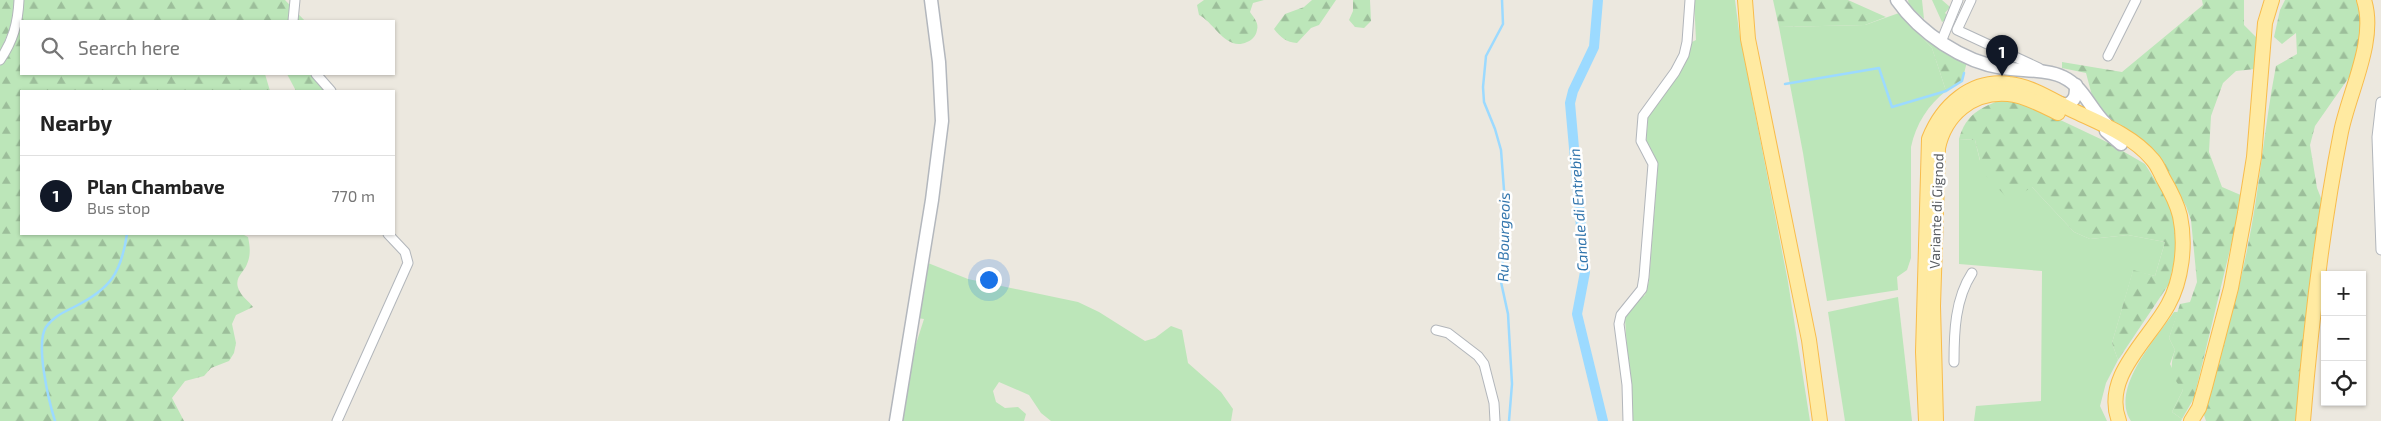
<!DOCTYPE html>
<html lang="en">
<head>
<meta charset="utf-8">
<style>
  body { margin:0; font-family:"Exo 2",sans-serif; background:#f6f6f6; color:#222 }
  .controls { position:absolute; right:15px; bottom:15px; display:grid; overflow:hidden; border-radius:0px; box-shadow:0 1px 4px #0004 }
  .controls button { width:45px; height:45px; display:grid; place-items:center; padding:0; border:0; border-bottom:1px solid #e0e0e0; background:#fff; color:#222; font:25px sans-serif }
  .you { position:absolute; left:988px; top:279px; width:18px; height:18px; margin:-12px; border:4px solid #fff; border-radius:50%; background:#1a73e8; box-shadow:0 0 0 8px #1a73e833 }
  .badge { display:grid; place-items:center; width:32px; height:32px; border-radius:50%; background:#111827; color:#fff; font-size:16px; font-weight:700 }
  .pin { position:absolute; translate:-50% -41px; filter:drop-shadow(0 1px 2px #0008) }
  .pin::after { content:''; position:absolute; top:26px; width:18px; height:15px; background:inherit; clip-path:polygon(0 0,100% 0,50% 100%) }
  .list { margin:0; padding:0; list-style:none }
  h2 { display:flex; justify-content:space-between; align-items:center; height:65px; margin:0; padding:0 20px; font-size:21px }
  h2 small { font-size:16px; font-weight:400; color:#767676 }
  .list li { display:grid; grid-template-columns:32px 1fr auto; gap:15px; align-items:center; box-sizing:border-box; height:80px; padding:0 20px; border-top:1px solid #e0e0e0 }
  .list b { display:block; font-size:19px; white-space:nowrap }
  .list p { margin:0; font-size:16px; white-space:nowrap; color:#767676 }
  .list em { font-size:16px; font-style:normal; color:#767676 }
  .icon { flex:none; width:28px; height:28px; fill:none; stroke:currentColor; stroke-width:2; stroke-linecap:round; stroke-linejoin:round }
  .map { position:relative; flex:none; width:2381px; height:421px; overflow:hidden }
  .search { position:absolute; background:#fff; box-shadow:0 1px 4px #0004; left:20px; top:20px; width:375px; height:55px; display:flex; align-items:center; gap:12px; box-sizing:border-box; padding:0 18px; border-radius:0px; color:#767676; font-size:19px }
  .panel { position:absolute; background:#fff; box-shadow:0 1px 4px #0004; left:20px; top:90px; width:375px; height:145px; border-radius:0px }
  .map>svg:first-child { display:block }
  .green { fill:#bce6b9 }
  .forest { fill:url(#forest-firs) }
  .lines { fill:none; stroke-linecap:round; stroke-linejoin:round }
  .stream { stroke:#9cdaff; stroke-width:2.5 }
  .canal { stroke:#9cdaff; stroke-width:10 }
  .minor-casing { stroke:#b2b6bb; stroke-width:11 }
  .secondary-casing { stroke:#b3b7bd; stroke-width:15 }
  .primary-casing { stroke:#f8bc4c; stroke-width:16 }
  .minor { stroke:#fff; stroke-width:9 }
  .secondary { stroke:#fff; stroke-width:12 }
  .primary { stroke:#ffeaa1; stroke-width:14 }
  .labels { text-anchor:middle; dominant-baseline:central; stroke-width:5; stroke-linejoin:round; paint-order:stroke }
  .street-label { font-size:14px; fill:#585c61; stroke:#fff }
  .water-label { font-size:15px; font-style:italic; fill:#3376ad; stroke:#fff }
</style>
</head>
<body>
<div class="map">
<svg width="2381" height="421" viewBox="0 0 2381 421">
  <defs>
    <pattern id="forest-firs" width="22" height="20" patternUnits="userSpaceOnUse" patternTransform="scale(1.25)"><rect width="22" height="20" fill="#bce6b9"/><path d="M5 1l3.5 6h-7zM16 11l3.5 6h-7z" fill="#9cbe9a"/></pattern>
  </defs>
  <rect width="100%" height="100%" fill="#ece8df"/>
  <g class="green">
    <path d="M 1694,0 L 1735,0 L 1739,31 L 1788,282 L 1810,421 L 1632,421 L 1625,319 L 1632,304 L 1645,295 L 1649,281 L 1658,164 L 1646,142 L 1648,120 L 1647,116 L 1683,65 L 1692,42 L 1696,40 Z"/>
    <path d="M 1908,0 L 1922,0 L 1924,19 L 1909,5 Z"/>
    <path d="M 1932,0 L 1942,0 L 1950,7 L 1945,13 L 1947,15 L 1948,19 L 1942,22 Z"/>
    <path d="M 1899,13 L 1932,48 L 1946,91 C 1928,105 1916,124 1911,147 L 1911,258 L 1907,270 L 1897,277 L 1898,290 L 1827,301 L 1803,153 L 1779,27 L 1865,25 Z"/>
    <path d="M 1959,139 L 1975,140 L 1980,161 L 1976,164 L 2032,187 L 2074,232 L 2090,239 L 2128,235 L 2165,242 L 2155,276 L 2133,271 L 2112,343 L 2118,360 L 2106,383 L 2100,406 L 2107,421 L 1974,421 L 1976,406 L 2041,401 L 2042,271 L 1959,264 Z"/>
    <path d="M 928,263 L 968,279 L 1078,302 L 1099,312 L 1145,341 L 1155,338 L 1171,326 L 1182,330 L 1188,363 L 1221,392 L 1233,409 L 1231,421 L 1051,421 L 1041,413 L 1029,395 L 999,382 L 993,391 L 996,402 L 1005,408 L 1018,407 L 1026,414 L 1024,421 L 901,421 L 908,369 L 924,319 L 917,318 Z"/>
    <path d="M 1898,297 L 1912,421 L 1845,421 L 1828,312 Z"/>
    <path d="M 2174,312 L 2178,312 L 2169,338 L 2175,350 L 2170,364 L 2183,390 L 2172,412 L 2182,419 L 2181,421 L 2131,421 C 2110,388 2156,339 2174,312 Z"/>
  </g>
  <g class="forest">
    <path d="M 0,0 L 15,0 L 14,19 L 0,52 Z"/>
    <path d="M 24,0 L 285,0 L 305,21 L 21,21 L 21,74 L 265,74 L 270,91 L 21,91 L 21,234 L 242,234 L 248,237 C 250,246 251,255 247,264 C 244,273 232,278 240,292 C 243,298 249,301 253,307 L 236,315 L 232,324 L 236,343 L 234,353 L 229,361 L 211,368 L 204,376 L 185,381 L 172,398 L 184,421 L 0,421 L 0,66 L 18,33 Z"/>
    <path d="M 1204,0 L 1264,0 L 1253,3 L 1250,12 C 1254,18 1259,23 1257,30 C 1256,36 1252,40 1247,42 C 1226,52 1214,22 1199,15 L 1197,5 Z"/>
    <path d="M 1312,0 L 1336,0 L 1319,25 L 1311,28 L 1297,43 C 1286,42 1281,38 1274,29 L 1285,14 L 1304,7 Z"/>
    <path d="M 1353,0 L 1370,0 L 1371,21 L 1364,28 L 1355,27 L 1349,20 L 1353,11 Z"/>
    <path d="M 1773,0 L 1848,0 L 1886,17 L 1865,25 L 1779,27 Z"/>
    <path d="M 2202,0 L 2244,0 L 2244,25 L 2258,39 L 2255,69 L 2236,71 L 2223,83 L 2211,116 L 2209,152 L 2222,187 L 2243,196 L 2194,398 L 2182,419 L 2172,412 L 2183,390 C 2171,377 2169,367 2175,350 L 2169,338 L 2180,304 L 2190,302 L 2197,282 L 2191,220 L 2186,206 L 2172,183 L 2101,113 L 2094,103 L 2086,73 L 2062,68 L 2062,62 L 2122,72 L 2203,5 Z"/>
    <path d="M 2285,0 L 2360,0 L 2365,19 L 2352,73 L 2315,126 L 2310,145 L 2317,188 L 2323,203 L 2305,367 L 2296,421 L 2206,421 L 2203,412 C 2218,358 2236,305 2247,250 C 2260,189 2264,127 2276,66 L 2297,54 L 2296,33 L 2282,44 L 2274,37 L 2280,10 Z"/>
    <path d="M 1922,37 L 1968,58 L 1962,81 L 1946,91 L 1932,48 Z"/>
    <path d="M 287,74 L 310,74 L 325,91 L 296,91 Z"/>
    <path d="M 2003,99 L 2035,108 L 2109,143 L 2145,164 L 2171,206 L 2178,244 L 2169,284 L 2118,360 L 2112,343 L 2133,270 L 2155,276 L 2165,242 L 2128,235 L 2090,239 L 2074,232 L 2032,187 L 2010,201 L 1975,164 L 1980,160 L 1975,140 L 1959,139 C 1966,114 1980,108 2003,99 Z"/>
  </g>
  <g class="lines">
    <g class="stream">
      <path d="M 1502,0 L 1503,24 L 1486,56 L 1483,87 L 1484,102 L 1495,129 L 1501,150 L 1504,190 L 1506,219 L 1501,282 L 1508,314 L 1512,384 L 1509,421"/>
      <path d="M 1785,84 L 1879,68 L 1892,107 L 1946,91 L 1962,81 L 1964,73"/>
      <path d="M 55,421 C 49,402 35,344 46,327 C 53,317 64,312 74,307 C 110,289 121,274 127,234"/>
    </g>
    <path class="canal" d="M 1598,0 L 1594,47 L 1573,91 L 1570,103 L 1585,272 L 1577,314 L 1603,421"/>
    <g class="minor-casing">
      <g id="minor">
        <path d="M 1971,0 L 1957,30 L 2039,68"/>
        <path d="M 293,21 L 295,0"/>
        <path d="M 1941,42 L 1958,0"/>
        <path d="M 2108,56 L 2136,0"/>
        <path d="M 0,60 C 13,41 18,23 19,0"/>
        <path d="M 316,74 L 331,91"/>
        <path d="M 2381,102 L 2377,137 L 2381,250"/>
        <path d="M 1436,330 L 1448,333 L 1478,356 L 1484,364 L 1494,403 L 1495,421"/>
        <path d="M 1954,362 C 1954,332 1955,299 1972,273"/>
        <path d="M 337,421 L 408,263 L 405,252 L 388,234"/>
        <path d="M 1628,421 L 1627,385 L 1619,324 L 1621,315 L 1642,289 L 1644,277 L 1653,164 L 1641,141 L 1643,116 L 1675,72 L 1684,55 L 1687,42 L 1690,0"/>
      </g>
    </g>
    <g class="secondary-casing">
      <g id="secondary">
        <path d="M 1897,0 C 1920,33 1963,62 2003,68 C 2021,71 2048,69 2063,77 C 2084,87 2090,109 2106,124"/>
        <path d="M 2056,102 L 2067,105 C 2076,100 2076,95 2076,85"/>
        <path d="M 2106,131 L 2121,144"/>
        <path d="M 896,421 L 932,200 L 942,121 L 939,62 L 931,0"/>
      </g>
    </g>
    <g class="primary-casing">
      <g id="primary">
        <path d="M 1745,0 L 1748,39 L 1809,340 L 1820,421"/>
        <path d="M 1926,421 L 1923,352 L 1929,139 C 1942,106 1971,79 2009,84 C 2031,86 2052,100 2072,110 C 2099,123 2132,135 2152,159 C 2157,164 2160,172 2163,178 C 2170,190 2177,203 2180,216 C 2186,244 2182,280 2168,305 C 2149,340 2102,377 2119,421"/>
        <path d="M 1936,421 L 1933,306 L 1938,148 C 1945,115 1972,91 2008,94 C 2024,95 2044,106 2058,113"/>
        <path d="M 2191,421 L 2199,408 L 2205,387 L 2231,288 L 2245,213 L 2254,157 L 2265,23 L 2272,0"/>
        <path d="M 2303,421 C 2311,324 2322,227 2341,132 C 2349,92 2377,40 2364,0"/>
      </g>
    </g>
    <use href="#minor" class="minor"/>
    <use href="#secondary" class="secondary"/>
    <use href="#primary" class="primary"/>
  </g>
  <g class="labels">
    <g class="street-label">
      <text transform="translate(1936 211) rotate(-88)">Variante di Gignod</text>
    </g>
    <g class="water-label">
      <text transform="translate(1578 210) rotate(-94)">Canale di Entrebin</text>
      <text transform="translate(1503 237) rotate(-89)">Ru Bourgeois</text>
    </g>
  </g>
</svg>
<div class="controls">
<button>+</button>
<button>−</button>
<button><svg class="icon" aria-label="locate" viewBox="0 0 24 24"><circle cx="12" cy="12" r="6"/><path d="M12 2v4M12 18v4M2 12h4M18 12h4"/></svg></button>
</div>
<div class="you"></div>
<div class="pin badge" style="left:2002px;top:76px">1</div>
<div class="search"><svg class="icon" aria-label="search" viewBox="0 0 24 24"><circle cx="10" cy="10" r="6"/><path d="M15 15l6 6"/></svg>Search here</div>
<section class="panel">
<h2>Nearby<small></small></h2>
<ul class="list">
<li><span class="badge">1</span><div><b>Plan Chambave</b><p>Bus stop</p></div><em>770 m</em></li>
</ul>
</section>
</div>
</body>
</html>
